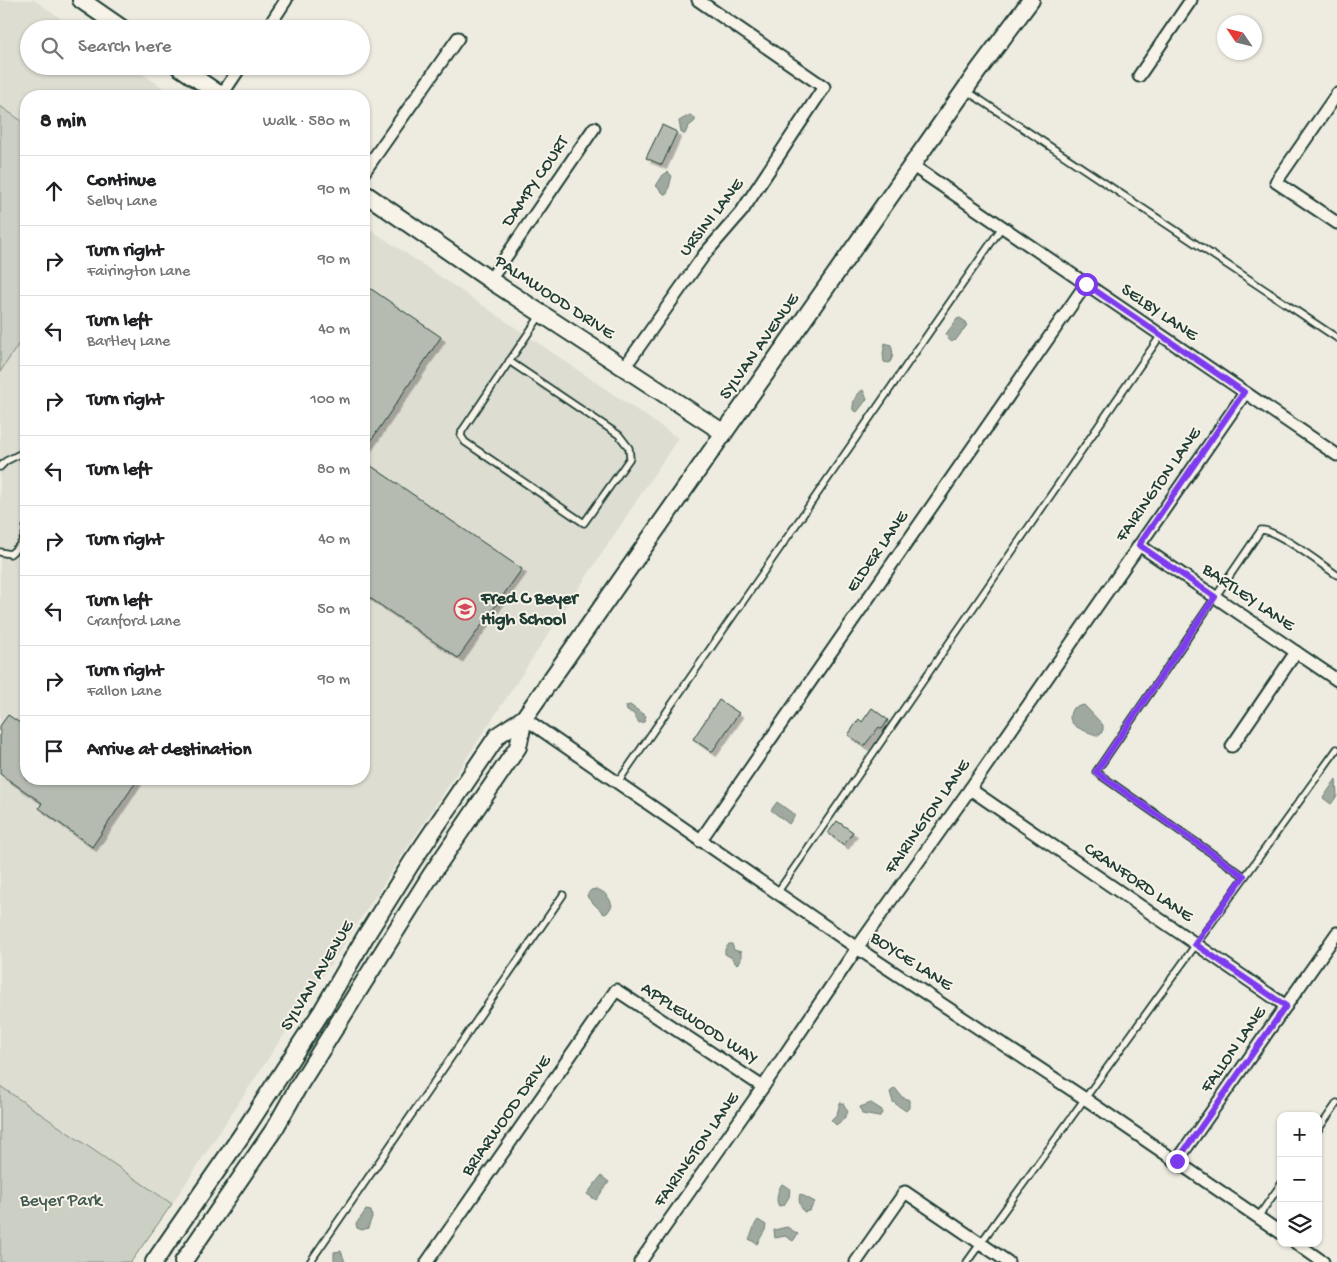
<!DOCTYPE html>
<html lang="en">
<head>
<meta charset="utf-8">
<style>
  body { margin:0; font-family:"Gochi Hand",sans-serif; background:#f2f2f2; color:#202124 }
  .controls { position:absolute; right:15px; bottom:15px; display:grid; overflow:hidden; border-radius:10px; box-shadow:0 1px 4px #0004 }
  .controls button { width:45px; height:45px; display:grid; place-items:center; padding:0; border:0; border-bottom:1px solid #e0e0e0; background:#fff; color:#202124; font:25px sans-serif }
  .compass { position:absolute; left:1217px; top:15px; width:45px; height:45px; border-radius:50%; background:#fff; box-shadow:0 1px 4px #0004; rotate:305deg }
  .stop { position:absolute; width:15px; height:15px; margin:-11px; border:4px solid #7c3aed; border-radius:50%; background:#fff }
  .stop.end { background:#7c3aed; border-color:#fff; box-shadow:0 1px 5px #0008 }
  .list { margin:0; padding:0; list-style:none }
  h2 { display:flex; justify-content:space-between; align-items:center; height:65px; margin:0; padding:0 20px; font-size:21px }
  h2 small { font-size:16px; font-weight:400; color:#757577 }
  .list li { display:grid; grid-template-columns:32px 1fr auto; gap:15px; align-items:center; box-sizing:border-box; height:70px; padding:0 20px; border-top:1px solid #e0e0e0 }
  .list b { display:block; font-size:19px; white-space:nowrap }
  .list p { margin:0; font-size:16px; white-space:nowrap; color:#757577 }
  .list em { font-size:16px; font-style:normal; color:#757577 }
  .icon { flex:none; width:28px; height:28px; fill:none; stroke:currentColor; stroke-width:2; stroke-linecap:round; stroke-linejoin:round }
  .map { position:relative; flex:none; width:1337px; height:1262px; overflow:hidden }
  .search { position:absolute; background:#fff; box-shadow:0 1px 4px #0004; left:20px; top:20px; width:350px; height:55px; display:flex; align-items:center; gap:12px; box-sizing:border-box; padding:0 18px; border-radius:28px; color:#757577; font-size:19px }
  .panel { position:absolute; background:#fff; box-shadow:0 1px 4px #0004; left:20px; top:90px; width:350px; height:695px; border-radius:20px }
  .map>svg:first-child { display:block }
  .built { fill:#ddddd2 }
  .green { fill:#cccfc4; stroke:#76867c }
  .water { fill:#9fa99f; stroke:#6c7e74 }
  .building { fill:#b5bbb0; stroke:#1f3d34; filter:url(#shadow) }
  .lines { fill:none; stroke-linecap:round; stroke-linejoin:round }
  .lane-casing { stroke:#1f3d34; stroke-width:9 }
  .street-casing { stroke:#1f3d34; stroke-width:15 }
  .secondary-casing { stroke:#1f3d34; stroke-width:20 }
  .lane { stroke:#f7f3e8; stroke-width:5.5 }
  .street { stroke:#f7f3e8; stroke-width:11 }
  .secondary { stroke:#f7f3e8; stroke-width:16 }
  .route { stroke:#7c3aed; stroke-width:6 }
  .labels { text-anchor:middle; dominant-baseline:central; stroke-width:4; stroke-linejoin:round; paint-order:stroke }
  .street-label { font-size:18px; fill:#1f3d34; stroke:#f7f3e8 }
  .poi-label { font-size:18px; font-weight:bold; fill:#1f3d34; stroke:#f7f3e8; text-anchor:start }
  .park-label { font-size:18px; fill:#425a51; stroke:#f7f3e8 }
</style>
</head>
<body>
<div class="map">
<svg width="1337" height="1262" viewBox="0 0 1337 1262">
  <defs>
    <filter id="shadow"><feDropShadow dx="4.5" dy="4.5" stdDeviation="0" flood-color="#0004"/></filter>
  </defs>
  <rect width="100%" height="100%" fill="#eeece1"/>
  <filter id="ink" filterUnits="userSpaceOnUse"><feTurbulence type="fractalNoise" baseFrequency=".02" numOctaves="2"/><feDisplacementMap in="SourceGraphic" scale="10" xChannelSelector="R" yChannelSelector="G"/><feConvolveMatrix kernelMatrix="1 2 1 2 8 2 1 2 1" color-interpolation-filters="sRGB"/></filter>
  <g filter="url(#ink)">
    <path class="built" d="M 0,0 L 34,0 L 76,29 L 29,29 L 29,66 L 131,66 L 175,96 L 26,96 L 26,779 L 364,779 L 364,225 L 678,438 L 172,1204 L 0,1086 Z"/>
    <g class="green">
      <path d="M 0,106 L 26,124 L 26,333 L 0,372 Z"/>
      <path d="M 0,1086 L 172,1204 L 131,1262 L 0,1262 Z"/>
    </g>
    <g class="water">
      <path d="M 690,115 L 695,118 L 695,121 L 688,127 L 685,134 L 683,134 L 681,132 L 679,121 Z"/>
      <path d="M 668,172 L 672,176 C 671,179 668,192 667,194 L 664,194 L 656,186 L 663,175 Z"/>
      <path d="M 960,318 L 966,322 L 965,324 L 967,325 L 955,341 L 954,340 L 952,342 L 947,338 L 948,336 L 946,334 L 957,319 Z"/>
      <path d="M 885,343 L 891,345 C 893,351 894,358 889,363 L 884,362 L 883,354 Z"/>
      <path d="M 863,390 L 867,399 L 857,412 L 853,410 C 852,403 856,393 863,390 Z"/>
      <path d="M 630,705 L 646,716 L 644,722 L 639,723 L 633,713 L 627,711 L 626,706 Z"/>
      <path d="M 1084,705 L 1103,725 L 1103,730 L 1100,735 L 1096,735 C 1083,730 1062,725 1073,708 Z"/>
      <path d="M 1336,779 L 1337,796 L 1331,804 L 1323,798 Z"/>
      <path d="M 777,802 L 795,815 L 789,824 L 771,810 Z"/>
      <path d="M 596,889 C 604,891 610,897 612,906 L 607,913 L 604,914 L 588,898 L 587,895 L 591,890 Z"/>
      <path d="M 729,944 L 732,944 L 734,950 L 741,952 L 741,960 L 737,964 L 734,962 L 732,958 L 725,954 L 725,949 Z"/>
      <path d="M 895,1088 L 902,1097 L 909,1100 L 909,1108 L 906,1111 L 893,1102 L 890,1092 Z"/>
      <path d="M 840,1103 L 843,1103 L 848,1112 L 843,1120 L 836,1125 L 831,1120 L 837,1114 Z"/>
      <path d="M 871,1103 L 882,1110 L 882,1113 L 879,1117 L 862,1114 L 860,1107 Z"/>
      <path d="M 601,1176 L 609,1182 L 596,1200 L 587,1194 Z"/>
      <path d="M 782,1184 L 790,1189 L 789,1197 L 784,1205 L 779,1206 C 775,1201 778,1189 782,1184 Z"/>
      <path d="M 800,1194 L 815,1202 L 809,1211 L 804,1212 C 800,1206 798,1201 800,1194 Z"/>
      <path d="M 366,1210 L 371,1211 L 372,1217 L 368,1228 L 362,1230 L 357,1228 L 356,1224 Z"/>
      <path d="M 758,1220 L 766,1225 L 765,1230 L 757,1244 L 749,1239 C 753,1232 753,1226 758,1220 Z"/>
      <path d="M 787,1227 L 798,1234 L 793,1241 L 785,1236 L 775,1238 L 774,1230 Z"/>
      <path d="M 341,1251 L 345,1262 L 334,1262 L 334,1252 Z"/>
    </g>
    <g class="building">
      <path d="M 662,125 L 677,132 L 662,165 L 646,158 Z"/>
      <path d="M 364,284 L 441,337 L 364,451 Z"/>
      <path d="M 364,461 L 522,569 L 458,658 L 364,594 Z"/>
      <path d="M 719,700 L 739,713 L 712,752 L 693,739 Z"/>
      <path d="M 872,708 L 888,720 L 882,729 L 879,727 L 864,746 L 848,735 L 859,719 L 862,722 Z"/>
      <path d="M 8,715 L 26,727 L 26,779 L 138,779 L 92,847 L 39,808 L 42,803 L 0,774 L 0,726 Z"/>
      <path d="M 837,821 L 853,832 L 844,845 L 828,833 Z"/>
    </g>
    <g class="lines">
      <g class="lane-casing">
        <g id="lane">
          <path d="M 967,91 L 1337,338"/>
          <path d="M 509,361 L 619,435 L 629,448 L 630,458 L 584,523 L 465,442 L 461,436 L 462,431 C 488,393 514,354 540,316"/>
          <path d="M 0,467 L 6,461 L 26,451"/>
          <path d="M 0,552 L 10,554 C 19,547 26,540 26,527"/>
          <path d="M 618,782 L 1002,227"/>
          <path d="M 1244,876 L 1096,772 L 1261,530 C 1276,529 1322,565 1337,575"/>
          <path d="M 777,893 L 1161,335"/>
          <path d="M 1318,1130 L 1337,1103"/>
          <path d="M 1258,1217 L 1281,1184"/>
          <path d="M 310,1262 L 563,895"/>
          <path d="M 967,1262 L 1337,749"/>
        </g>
      </g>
      <g class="street-casing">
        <g id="street">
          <path d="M 267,29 L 286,0"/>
          <path d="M 1139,76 L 1191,0"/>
          <path d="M 1337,94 L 1276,182 L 1337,223"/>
          <path d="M 221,96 L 241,66"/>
          <path d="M 913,166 L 1337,455"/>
          <path d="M 364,172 L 458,38"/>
          <path d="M 490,280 L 594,128"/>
          <path d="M 624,368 L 704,255 L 742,211 L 824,87 L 698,0"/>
          <path d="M 1139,545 L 1337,680"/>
          <path d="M 524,718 L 857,948 L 1084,1098 L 1281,1233"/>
          <path d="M 1232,746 L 1296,652"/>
          <path d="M 970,789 L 1286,1006"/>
          <path d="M 700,841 L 1086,284"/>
          <path d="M 1177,1161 L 1337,933"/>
          <path d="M 1296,1243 L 1323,1262"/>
          <path d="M 427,1262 L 616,990 L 763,1087"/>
          <path d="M 640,1262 L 763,1087 L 857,948 L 970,789 L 1245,393"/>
          <path d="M 856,1262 L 905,1192 L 1008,1262"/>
        </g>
      </g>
      <g class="secondary-casing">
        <g id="secondary">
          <path d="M 81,0 L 123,29"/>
          <path d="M 178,66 L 222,96"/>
          <path d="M 364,193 L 490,280 L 724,433"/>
          <path d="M 154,1262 L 241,1136 L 322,1011 L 365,937 L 412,862 L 498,735 L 524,718 L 978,71 L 1031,0"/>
          <path d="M 183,1262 L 275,1128 L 298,1087 L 431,875 L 518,747 L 524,718"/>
        </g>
      </g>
      <use href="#lane" class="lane"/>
      <use href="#street" class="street"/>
      <use href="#secondary" class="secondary"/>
    </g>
  </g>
  <g class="lines" filter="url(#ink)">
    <path class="route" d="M 1086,284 L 1244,392 L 1139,545 L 1215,597 L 1096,772 L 1244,876 L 1195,944 L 1286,1006 L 1177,1161"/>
  </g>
  <defs>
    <g id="school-ring" transform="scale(1.125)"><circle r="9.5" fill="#f7f3e8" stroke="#d1495b" stroke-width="1.5"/><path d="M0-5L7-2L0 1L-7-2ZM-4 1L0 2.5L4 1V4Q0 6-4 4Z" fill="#d1495b"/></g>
  </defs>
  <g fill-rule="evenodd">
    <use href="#school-ring" x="465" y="609"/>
  </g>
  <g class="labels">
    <g class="street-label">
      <text transform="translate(536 182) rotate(-56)">DAMPY COURT</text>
      <text transform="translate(712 218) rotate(-52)">URSINI LANE</text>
      <text transform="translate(554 298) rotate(33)">PALMWOOD DRIVE</text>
      <text transform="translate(1159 313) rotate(34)">SELBY LANE</text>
      <text transform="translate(760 347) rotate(-55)">SYLVAN AVENUE</text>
      <text transform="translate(1159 485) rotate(-55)">FAIRINGTON LANE</text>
      <text transform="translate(878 552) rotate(-55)">ELDER LANE</text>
      <text transform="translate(1248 598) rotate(34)">BARTLEY LANE</text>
      <text transform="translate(928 817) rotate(-55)">FAIRINGTON LANE</text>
      <text transform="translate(1138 883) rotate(34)">CRANFORD LANE</text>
      <text transform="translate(911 962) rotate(33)">BOYCE LANE</text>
      <text transform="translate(318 976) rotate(-59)">SYLVAN AVENUE</text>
      <text transform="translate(699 1024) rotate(33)">APPLEWOOD WAY</text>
      <text transform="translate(1234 1050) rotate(-55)">FALLON LANE</text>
      <text transform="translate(507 1116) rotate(-55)">BRIARWOOD DRIVE</text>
      <text transform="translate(697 1150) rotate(-55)">FAIRINGTON LANE</text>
    </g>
    <g class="poi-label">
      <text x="481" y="599">Fred C Beyer<tspan x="481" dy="21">High School</tspan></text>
    </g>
    <g class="park-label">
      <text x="61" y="1201">Beyer Park</text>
    </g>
  </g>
</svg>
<div class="controls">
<button>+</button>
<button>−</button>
<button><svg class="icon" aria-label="layers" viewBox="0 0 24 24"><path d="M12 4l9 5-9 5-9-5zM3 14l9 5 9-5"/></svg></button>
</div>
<svg class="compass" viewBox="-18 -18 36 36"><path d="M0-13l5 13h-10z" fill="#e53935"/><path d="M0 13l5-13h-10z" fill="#757577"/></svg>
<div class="stop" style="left:1086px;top:284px"></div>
<div class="stop end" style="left:1177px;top:1161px"></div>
<div class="search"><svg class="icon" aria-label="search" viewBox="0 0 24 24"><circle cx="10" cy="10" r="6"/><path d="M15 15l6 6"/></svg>Search here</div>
<section class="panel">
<h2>8 min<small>Walk · 580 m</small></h2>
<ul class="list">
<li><svg class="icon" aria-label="ahead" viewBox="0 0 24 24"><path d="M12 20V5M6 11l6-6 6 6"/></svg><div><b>Continue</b><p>Selby Lane</p></div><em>90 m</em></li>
<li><svg class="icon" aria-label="right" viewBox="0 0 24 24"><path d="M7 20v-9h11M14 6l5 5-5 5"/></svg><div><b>Turn right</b><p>Fairington Lane</p></div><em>90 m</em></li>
<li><svg class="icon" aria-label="left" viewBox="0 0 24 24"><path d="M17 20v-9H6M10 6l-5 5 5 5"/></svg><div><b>Turn left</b><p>Bartley Lane</p></div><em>40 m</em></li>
<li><svg class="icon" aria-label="right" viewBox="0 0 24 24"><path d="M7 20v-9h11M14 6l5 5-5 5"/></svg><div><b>Turn right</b></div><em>100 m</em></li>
<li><svg class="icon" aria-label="left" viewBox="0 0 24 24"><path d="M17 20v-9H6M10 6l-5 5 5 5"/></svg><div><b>Turn left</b></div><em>80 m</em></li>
<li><svg class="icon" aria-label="right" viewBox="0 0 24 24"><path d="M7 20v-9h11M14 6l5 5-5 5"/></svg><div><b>Turn right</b></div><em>40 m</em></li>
<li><svg class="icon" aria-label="left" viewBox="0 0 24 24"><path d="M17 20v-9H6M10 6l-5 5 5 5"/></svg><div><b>Turn left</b><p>Cranford Lane</p></div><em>50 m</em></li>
<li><svg class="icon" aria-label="right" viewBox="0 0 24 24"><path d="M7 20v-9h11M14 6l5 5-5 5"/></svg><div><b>Turn right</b><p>Fallon Lane</p></div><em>90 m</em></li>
<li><svg class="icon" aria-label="arrive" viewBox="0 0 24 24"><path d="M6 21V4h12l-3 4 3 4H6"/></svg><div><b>Arrive at destination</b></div></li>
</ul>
</section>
</div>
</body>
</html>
